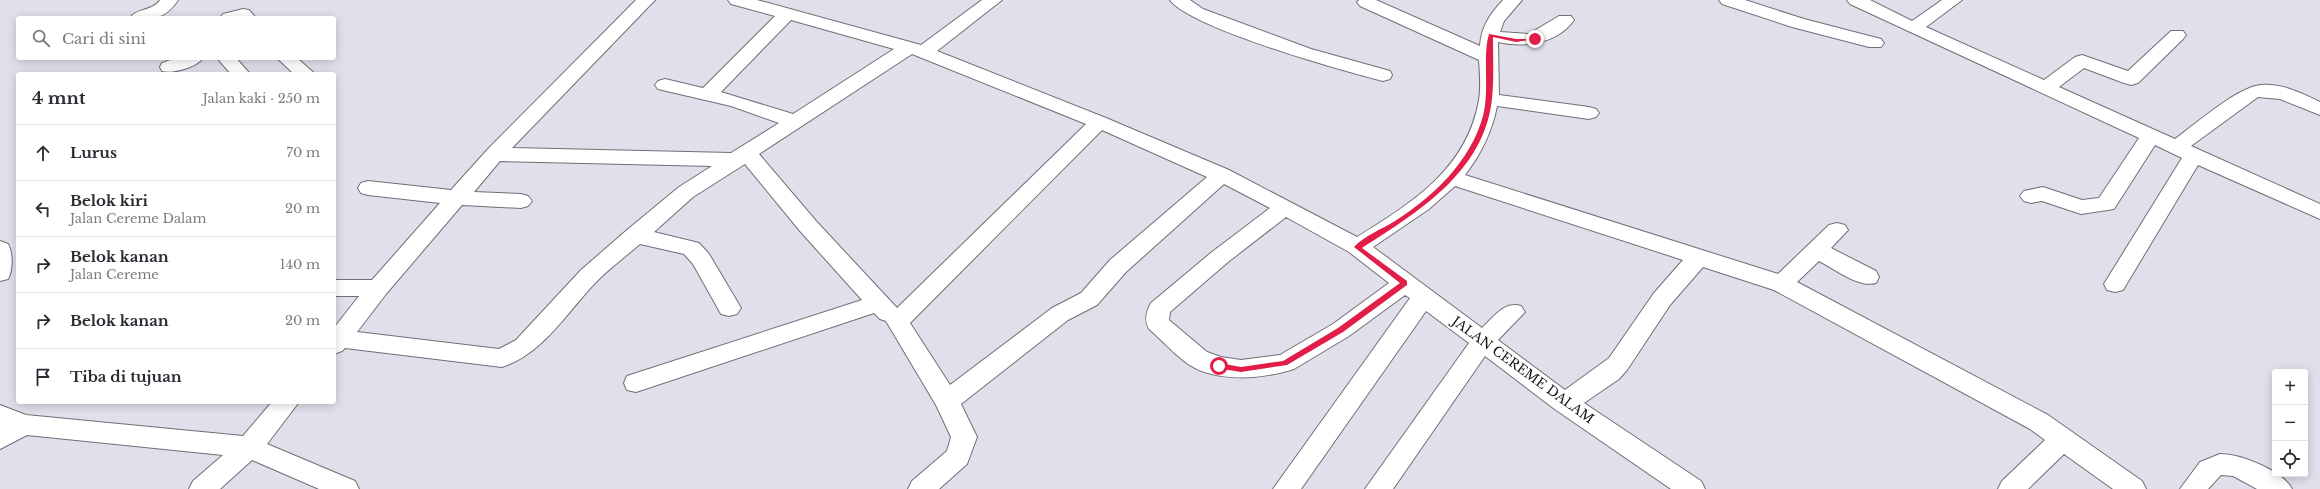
<!DOCTYPE html>
<html lang="id">
<head>
<meta charset="utf-8">
<style>
  body { margin:0; font-family:"Libre Baskerville",serif; background:#f2f2f3; color:#2b2b33 }
  .controls { position:absolute; right:12px; bottom:12px; display:grid; overflow:hidden; border-radius:4px; box-shadow:0 2px 10px #0003 }
  .controls button { width:36px; height:36px; display:grid; place-items:center; padding:0; border:0; border-bottom:1px solid #e1e1e2; background:#fff; color:#2b2b33; font:20px sans-serif }
  .stop { position:absolute; width:12px; height:12px; margin:-9px; border:3px solid #e11d48; border-radius:50%; background:#fff }
  .stop.end { background:#e11d48; border-color:#fff; box-shadow:0 1px 4px #0008 }
  .list { margin:0; padding:0; list-style:none }
  h2 { display:flex; justify-content:space-between; align-items:center; height:52px; margin:0; padding:0 16px; font-size:17px }
  h2 small { font-size:13px; font-weight:400; color:#7c7c81 }
  .list li { display:grid; grid-template-columns:26px 1fr auto; gap:12px; align-items:center; box-sizing:border-box; height:56px; padding:0 16px; border-top:1px solid #e1e1e2 }
  .list b { display:block; font-size:15px; white-space:nowrap }
  .list p { margin:0; font-size:13px; white-space:nowrap; color:#7c7c81 }
  .list em { font-size:13px; font-style:normal; color:#7c7c81 }
  .icon { flex:none; width:22px; height:22px; fill:none; stroke:currentColor; stroke-width:2; stroke-linecap:round; stroke-linejoin:round }
  .map { position:relative; flex:none; width:2320px; height:489px; overflow:hidden }
  .search { position:absolute; background:#fff; box-shadow:0 2px 10px #0003; left:16px; top:16px; width:320px; height:44px; display:flex; align-items:center; gap:10px; box-sizing:border-box; padding:0 14px; border-radius:4px; color:#7c7c81; font-size:15px }
  .panel { position:absolute; background:#fff; box-shadow:0 2px 10px #0003; left:16px; top:72px; width:320px; height:332px; border-radius:4px }
  .map>svg:first-child { display:block }
  .lines { fill:none; stroke-linecap:round; stroke-linejoin:round }
  .minor-casing { stroke:#706f78; stroke-width:2 }
  .minor { fill:#fff; fill-rule:evenodd }
  .route { fill:#e11d48 }
  .labels { text-anchor:middle; dominant-baseline:central; stroke-width:4; stroke-linejoin:round; paint-order:stroke }
  .street-label { font-size:13px; fill:#17171a; stroke:#fff }
</style>
</head>
<body>
<div class="map">
<svg width="2320" height="489" viewBox="0 0 2320 489">
  <rect width="100%" height="100%" fill="#e0dfea"/>
  <g class="lines">
    <g class="minor-casing">
      <g id="minor">
        <path d="M 160,0 L 178,0 C 164,21 153,18 130,18 C 137,8 153,11 160,0 Z"/>
        <path d="M 636,0 L 655,0 L 512,148 L 731,153 L 779,123 L 731,106 L 658,89 L 655,85 L 658,81 L 665,79 L 703,88 L 775,16 L 731,4 L 728,0 L 757,0 L 921,45 L 982,0 L 1002,0 L 937,51 L 1106,118 L 1229,170 L 1357,237 C 1412,203 1467,169 1479,100 C 1481,87 1480,73 1479,60 L 1360,6 L 1357,2 L 1359,0 L 1376,0 L 1480,46 C 1481,27 1490,14 1503,0 L 1522,0 L 1504,21 L 1500,32 L 1529,34 L 1559,16 L 1571,16 L 1574,20 C 1557,44 1524,48 1498,42 L 1499,95 L 1589,107 L 1596,109 L 1599,113 L 1596,117 L 1589,119 L 1497,106 C 1492,132 1481,154 1465,175 L 1778,274 L 1829,225 L 1837,223 L 1845,225 L 1848,230 L 1831,248 L 1876,271 L 1879,277 L 1876,283 C 1858,288 1835,269 1819,261 L 1797,282 L 2048,415 L 2142,481 L 2146,489 L 2113,489 L 2064,454 L 2028,489 L 1998,489 L 2002,481 L 2045,440 L 2030,429 L 1774,290 L 1703,267 L 1670,305 L 1627,370 L 1619,379 L 1584,403 L 1701,481 L 1705,489 L 1671,489 L 1556,410 L 1485,356 L 1393,489 L 1365,489 L 1469,343 L 1426,311 L 1301,489 L 1273,489 L 1410,298 L 1405,295 L 1349,336 L 1294,369 C 1263,379 1216,383 1188,364 C 1174,354 1162,340 1149,329 C 1144,320 1146,312 1151,303 L 1212,252 L 1270,208 L 1224,184 L 1126,272 L 1097,305 L 1068,320 L 961,404 L 977,437 L 967,464 L 939,489 L 908,489 L 912,481 L 947,451 L 951,437 L 936,405 L 886,321 L 880,319 L 874,313 L 636,392 L 627,390 L 624,383 L 627,376 L 862,300 L 800,231 L 745,164 L 693,197 L 654,232 L 699,243 L 709,254 L 741,308 L 737,314 L 729,316 L 721,314 L 693,264 L 684,254 L 640,244 C 626,256 610,268 596,282 C 567,312 543,354 502,367 L 345,348 L 342,351 L 334,354 L 334,328 L 359,296 L 334,296 L 334,280 L 372,280 L 440,203 L 368,195 L 361,193 L 358,188 L 361,183 L 368,181 L 451,190 L 488,149 ZM 791,20 L 894,49 L 793,114 L 721,92 ZM 912,54 L 1086,124 L 897,308 L 816,221 L 759,154 ZM 1102,130 L 1207,177 L 1110,260 L 1081,293 L 1052,308 L 950,385 L 910,323 ZM 500,161 L 712,166 L 679,187 L 627,230 L 581,270 L 516,340 L 499,349 L 357,332 L 386,294 L 462,205 L 521,208 L 528,206 L 532,201 L 528,196 L 521,194 L 474,192 ZM 1455,186 L 1683,260 L 1654,293 L 1609,358 L 1565,390 L 1498,340 L 1525,312 L 1521,306 C 1504,301 1494,317 1482,328 L 1373,247 L 1429,209 ZM 1286,217 L 1349,252 L 1389,283 L 1333,324 L 1280,355 L 1241,360 L 1221,357 L 1207,352 L 1169,320 L 1170,312 L 1228,262 Z"/>
        <path d="M 1170,0 L 1190,0 L 1203,9 L 1311,49 L 1390,71 L 1392,75 L 1390,79 L 1383,81 C 1344,71 1190,28 1170,0 Z"/>
        <path d="M 1719,0 L 1745,0 L 1804,19 L 1881,39 L 1884,43 L 1881,47 L 1869,47 L 1792,27 L 1722,4 Z"/>
        <path d="M 1847,0 L 1870,0 L 1912,21 L 1942,0 L 1962,0 L 1926,27 L 2044,80 L 2075,57 L 2082,55 L 2128,71 L 2171,31 L 2183,31 L 2186,35 L 2183,39 L 2138,83 L 2131,85 L 2124,83 L 2084,68 L 2059,87 L 2175,139 C 2196,124 2237,87 2261,85 C 2281,83 2302,93 2320,102 L 2320,115 L 2280,99 L 2258,97 L 2191,146 L 2320,204 L 2320,219 L 2198,165 L 2123,290 L 2115,292 L 2107,290 L 2104,284 L 2182,158 L 2155,145 L 2114,209 L 2081,214 L 2042,201 L 2031,203 L 2024,201 L 2020,196 L 2024,191 L 2043,187 L 2082,200 L 2099,198 L 2139,138 L 1850,4 Z"/>
        <path d="M 243,9 L 249,10 L 256,18 L 220,18 L 223,14 Z"/>
        <path d="M 176,58 L 203,58 C 197,67 173,74 162,71 L 160,67 L 162,63 Z"/>
        <path d="M 217,58 L 236,58 L 250,74 L 231,74 Z"/>
        <path d="M 277,58 L 297,58 L 315,74 L 294,74 Z"/>
        <path d="M 0,241 L 8,244 C 13,253 13,270 8,279 L 0,281 Z"/>
        <path d="M 272,402 L 299,402 L 267,444 L 355,481 L 359,489 L 319,489 L 252,460 L 220,489 L 189,489 L 193,481 L 223,455 L 27,435 L 0,449 L 0,405 L 26,415 L 243,436 Z"/>
        <path d="M 2220,454 C 2241,454 2283,471 2292,489 L 2257,489 L 2233,476 L 2221,475 L 2208,489 L 2180,489 L 2200,462 Z"/>
      </g>
    </g>
    <use href="#minor" class="minor"/>
  </g>
  <path class="route" d="M 1489,34 L 1516,39 L 1537,39 L 1516,42 L 1493,37 C 1493,57 1494,79 1492,99 C 1484,172 1418,212 1362,248 L 1407,281 L 1407,285 L 1343,332 L 1287,365 L 1241,372 L 1216,368 L 1216,364 L 1219,363 L 1241,367 L 1283,361 L 1338,328 L 1400,283 L 1354,247 C 1364,236 1382,229 1395,221 C 1434,196 1470,162 1483,116 C 1490,89 1482,57 1489,34 Z"/>
  <g class="labels">
    <g class="street-label">
      <text transform="translate(1523 370) rotate(36)">JALAN CEREME DALAM</text>
    </g>
  </g>
</svg>
<div class="controls">
<button>+</button>
<button>−</button>
<button><svg class="icon" aria-label="locate" viewBox="0 0 24 24"><circle cx="12" cy="12" r="6"/><path d="M12 2v4M12 18v4M2 12h4M18 12h4"/></svg></button>
</div>
<div class="stop" style="left:1219px;top:366px"></div>
<div class="stop end" style="left:1535px;top:39px"></div>
<div class="search"><svg class="icon" aria-label="search" viewBox="0 0 24 24"><circle cx="10" cy="10" r="6"/><path d="M15 15l6 6"/></svg>Cari di sini</div>
<section class="panel">
<h2>4 mnt<small>Jalan kaki · 250 m</small></h2>
<ul class="list">
<li><svg class="icon" aria-label="ahead" viewBox="0 0 24 24"><path d="M12 20V5M6 11l6-6 6 6"/></svg><div><b>Lurus</b></div><em>70 m</em></li>
<li><svg class="icon" aria-label="left" viewBox="0 0 24 24"><path d="M17 20v-9H6M10 6l-5 5 5 5"/></svg><div><b>Belok kiri</b><p>Jalan Cereme Dalam</p></div><em>20 m</em></li>
<li><svg class="icon" aria-label="right" viewBox="0 0 24 24"><path d="M7 20v-9h11M14 6l5 5-5 5"/></svg><div><b>Belok kanan</b><p>Jalan Cereme</p></div><em>140 m</em></li>
<li><svg class="icon" aria-label="right" viewBox="0 0 24 24"><path d="M7 20v-9h11M14 6l5 5-5 5"/></svg><div><b>Belok kanan</b></div><em>20 m</em></li>
<li><svg class="icon" aria-label="arrive" viewBox="0 0 24 24"><path d="M6 21V4h12l-3 4 3 4H6"/></svg><div><b>Tiba di tujuan</b></div></li>
</ul>
</section>
</div>
</body>
</html>
